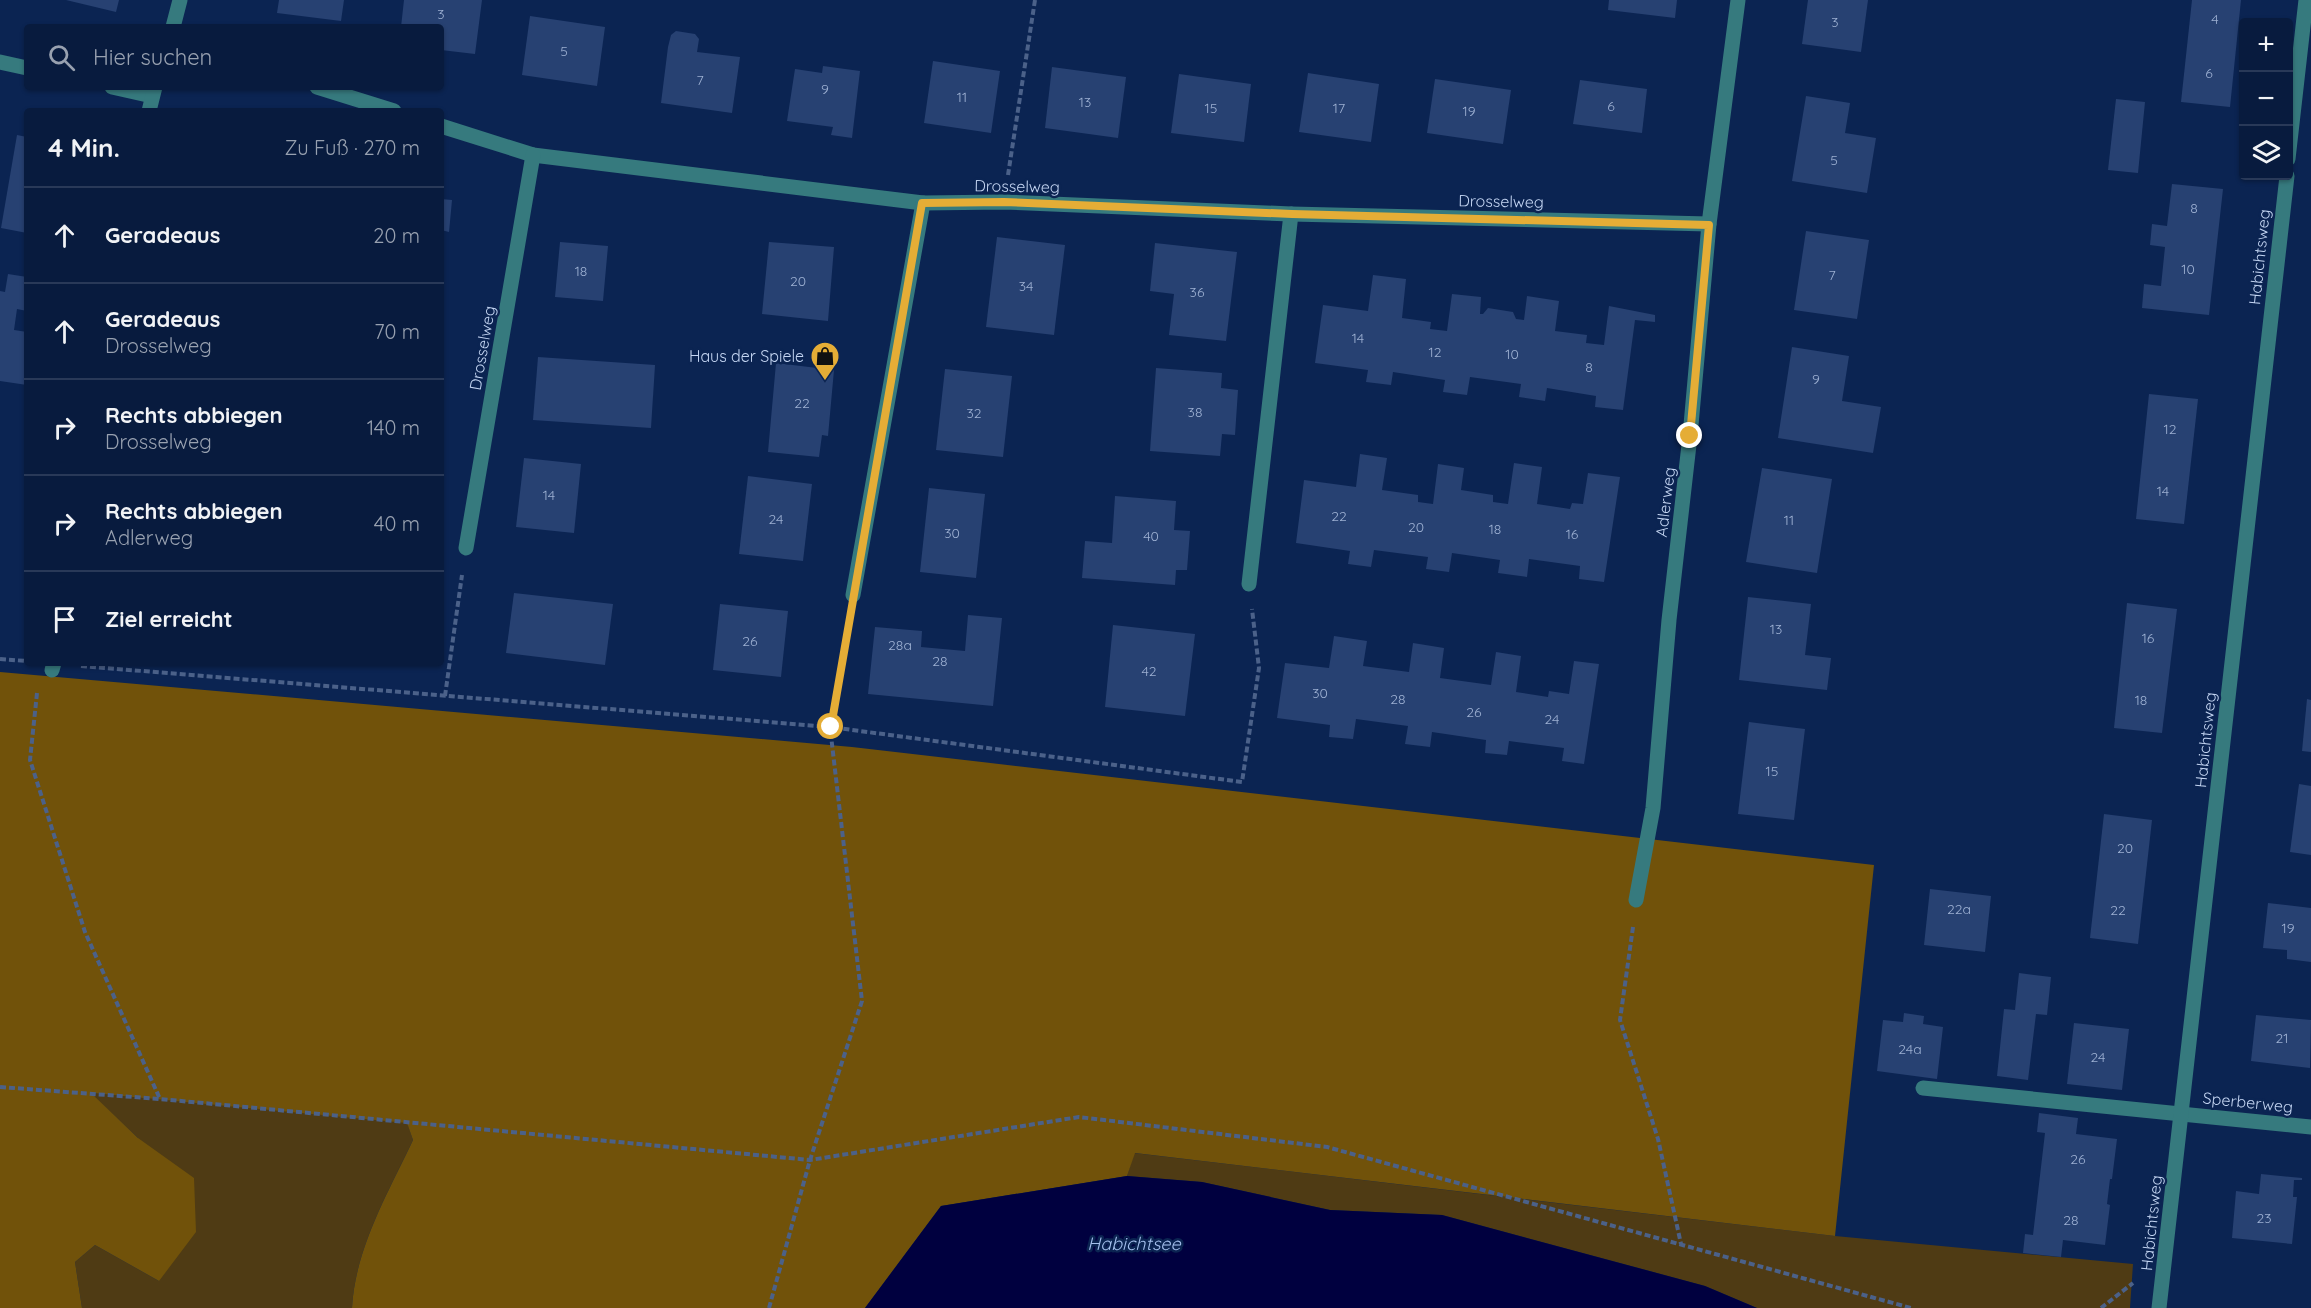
<!DOCTYPE html>
<html lang="de">
<head>
<meta charset="utf-8">
<style>
  body { margin:0; font-family:Quicksand,sans-serif; background:#162849; color:#f1f3f6 }
  .controls { position:absolute; right:18px; top:18px; display:grid; overflow:hidden; border-radius:6px; box-shadow:0 2px 4px #0004 }
  .controls button { width:54px; height:54px; display:grid; place-items:center; padding:0; border:0; border-bottom:2px solid #293958; background:#081b3e; color:#f1f3f6; font:30px sans-serif }
  .stop { position:absolute; width:18px; height:18px; margin:-14px; border:4px solid #e5ad36; border-radius:50%; background:#fff }
  .stop.end { background:#e5ad36; border-color:#fff; box-shadow:0 2px 6px #0008 }
  .list { margin:0; padding:0; list-style:none }
  h2 { display:flex; justify-content:space-between; align-items:center; height:78px; margin:0; padding:0 24px; font-size:26px }
  h2 small { font-size:20px; font-weight:400; color:#98a1b0 }
  .list li { display:grid; grid-template-columns:39px 1fr auto; gap:18px; align-items:center; box-sizing:border-box; height:96px; padding:0 24px; border-top:2px solid #293958 }
  .list b { display:block; font-size:22px; white-space:nowrap }
  .list p { margin:0; font-size:20px; white-space:nowrap; color:#98a1b0 }
  .list em { font-size:20px; font-style:normal; color:#98a1b0 }
  .icon { flex:none; width:33px; height:33px; fill:none; stroke:currentColor; stroke-width:2; stroke-linecap:round; stroke-linejoin:round }
  .map { position:relative; flex:none; width:2311px; height:1308px; overflow:hidden }
  .search { position:absolute; background:#081b3e; box-shadow:0 2px 4px #0004; left:24px; top:24px; width:420px; height:66px; display:flex; align-items:center; gap:15px; box-sizing:border-box; padding:0 21px; border-radius:6px; color:#98a1b0; font-size:22px }
  .panel { position:absolute; background:#081b3e; box-shadow:0 2px 4px #0004; left:24px; top:108px; width:420px; height:558px; border-radius:6px }
  .map>svg:first-child { display:block }
  .green { fill:#4f3b14 }
  .forest { fill:#71520a }
  .water { fill:#00003f }
  .building { fill:#274172 }
  .lines { fill:none; stroke-linecap:round; stroke-linejoin:round }
  .path { stroke:#4b6189; stroke-width:4; stroke-dasharray:6 3; stroke-linecap:butt }
  .minor { stroke:#367a7e; stroke-width:15 }
  .route { stroke:#e5ad36; stroke-width:8 }
  .labels { text-anchor:middle; dominant-baseline:central; stroke-width:5; stroke-linejoin:round; paint-order:stroke }
  .number-label { font-size:14px; fill:#9db0d2 }
  .street-label { font-size:16px; fill:#c4d5f2; stroke:#0b2452 }
  .poi-label { font-size:16px; fill:#c4d5f2; stroke:#0b2452; text-anchor:end }
  .water-label { font-size:18px; font-style:italic; fill:#a4bfed; stroke:#0b2452 }
</style>
</head>
<body>
<div class="map">
<svg width="2311" height="1308" viewBox="0 0 2311 1308">
  <rect width="100%" height="100%" fill="#0b2452"/>
  <g class="green">
    <path d="M 90,1093 L 407,1122 L 413,1140 C 388,1193 355,1249 352,1308 L 82,1308 L 75,1262 L 95,1245 L 159,1281 L 138,1138 Z"/>
    <path d="M 1134,1153 L 1835,1236 L 2133,1264 L 2130,1308 L 1757,1308 L 1705,1286 L 1442,1215 L 1330,1210 L 1202,1182 L 1127,1176 Z"/>
  </g>
  <path class="forest" d="M 0,672 L 852,747 L 1874,865 L 1835,1236 L 1135,1153 L 1127,1176 L 941,1206 L 865,1308 L 352,1308 C 355,1249 388,1193 413,1140 L 407,1123 L 91,1093 L 138,1138 L 194,1178 L 196,1232 L 159,1281 L 95,1245 L 75,1262 L 82,1308 L 0,1308 Z"/>
  <path class="water" d="M 1127,1176 L 1202,1182 L 1330,1210 L 1442,1215 L 1705,1286 L 1757,1308 L 865,1308 L 941,1206 Z"/>
  <g class="building">
    <path d="M 66,0 L 119,0 L 116,12 Z"/>
    <path d="M 279,0 L 344,0 L 341,21 L 277,13 Z"/>
    <path d="M 404,0 L 482,0 L 475,54 L 441,50 L 441,27 L 401,27 Z"/>
    <path d="M 1609,0 L 1677,0 L 1675,18 L 1608,10 Z"/>
    <path d="M 1808,0 L 1868,0 L 1861,52 L 1802,44 Z"/>
    <path d="M 2192,0 L 2241,0 L 2230,107 L 2181,102 Z"/>
    <path d="M 530,16 L 605,27 L 597,86 L 522,75 Z"/>
    <path d="M 676,31 L 695,34 L 699,39 L 697,52 L 740,57 L 732,113 L 661,103 L 668,47 L 671,35 Z"/>
    <path d="M 933,61 L 1000,71 L 991,133 L 924,123 Z"/>
    <path d="M 823,66 L 860,71 L 852,138 L 831,135 L 833,127 L 787,121 L 795,69 L 822,73 Z"/>
    <path d="M 1052,67 L 1126,77 L 1118,138 L 1045,128 Z"/>
    <path d="M 1308,73 L 1379,84 L 1371,142 L 1299,132 Z"/>
    <path d="M 1179,74 L 1251,84 L 1244,142 L 1171,133 Z"/>
    <path d="M 1435,79 L 1511,90 L 1503,144 L 1427,133 Z"/>
    <path d="M 1580,80 L 1647,89 L 1642,133 L 1573,124 Z"/>
    <path d="M 1806,96 L 1850,103 L 1845,133 L 1876,138 L 1867,193 L 1792,181 Z"/>
    <path d="M 2116,99 L 2145,102 L 2138,173 L 2108,170 Z"/>
    <path d="M 17,135 L 27,137 L 27,233 L 1,228 Z"/>
    <path d="M 2172,184 L 2223,189 L 2209,315 L 2142,308 L 2144,284 L 2161,286 L 2165,247 L 2150,245 L 2152,224 L 2167,226 Z"/>
    <path d="M 441,199 L 452,200 L 449,232 L 441,230 Z"/>
    <path d="M 1806,231 L 1869,240 L 1857,319 L 1794,310 Z"/>
    <path d="M 997,237 L 1065,245 L 1054,335 L 986,327 Z"/>
    <path d="M 560,242 L 608,246 L 603,301 L 555,297 Z"/>
    <path d="M 769,242 L 834,247 L 828,321 L 762,314 Z"/>
    <path d="M 1155,243 L 1237,252 L 1226,341 L 1169,335 L 1174,294 L 1150,291 Z"/>
    <path d="M 8,274 L 27,277 L 27,311 L 17,309 L 14,330 L 27,332 L 27,385 L 0,381 L 0,291 L 5,292 Z"/>
    <path d="M 1373,275 L 1406,279 L 1402,318 L 1431,322 L 1430,329 L 1447,331 L 1452,294 L 1481,297 L 1480,314 L 1483,314 L 1488,308 L 1513,312 L 1516,319 L 1524,320 L 1527,296 L 1559,301 L 1555,331 L 1587,335 L 1586,343 L 1604,345 L 1609,306 L 1655,315 L 1655,322 L 1635,320 L 1623,410 L 1595,407 L 1596,396 L 1547,388 L 1545,401 L 1519,397 L 1521,384 L 1470,377 L 1467,395 L 1443,392 L 1445,380 L 1393,372 L 1391,385 L 1366,382 L 1368,370 L 1315,363 L 1323,305 L 1368,311 Z"/>
    <path d="M 1792,347 L 1849,356 L 1842,401 L 1881,407 L 1873,453 L 1778,438 Z"/>
    <path d="M 538,357 L 655,365 L 651,428 L 533,420 Z"/>
    <path d="M 776,363 L 834,370 L 828,436 L 822,435 L 819,457 L 768,452 Z"/>
    <path d="M 1156,368 L 1222,373 L 1221,388 L 1238,390 L 1235,435 L 1222,434 L 1220,456 L 1150,451 Z"/>
    <path d="M 945,369 L 1012,376 L 1003,457 L 936,450 Z"/>
    <path d="M 2149,394 L 2198,399 L 2184,524 L 2136,519 Z"/>
    <path d="M 1360,454 L 1387,458 L 1382,490 L 1418,495 L 1418,502 L 1433,504 L 1438,464 L 1464,468 L 1461,490 L 1493,495 L 1493,502 L 1508,504 L 1514,463 L 1542,467 L 1537,504 L 1570,509 L 1572,503 L 1583,504 L 1588,473 L 1620,477 L 1604,582 L 1579,579 L 1580,566 L 1529,559 L 1527,577 L 1498,573 L 1500,560 L 1452,553 L 1449,572 L 1426,569 L 1428,557 L 1374,550 L 1371,567 L 1348,564 L 1350,551 L 1296,543 L 1304,480 L 1356,487 Z"/>
    <path d="M 524,458 L 581,464 L 574,533 L 516,527 Z"/>
    <path d="M 1762,468 L 1832,479 L 1817,573 L 1746,562 Z"/>
    <path d="M 748,476 L 812,484 L 803,561 L 739,554 Z"/>
    <path d="M 929,488 L 985,494 L 976,578 L 920,572 Z"/>
    <path d="M 1115,496 L 1176,501 L 1174,530 L 1190,531 L 1187,570 L 1176,570 L 1175,585 L 1082,578 L 1085,541 L 1112,543 Z"/>
    <path d="M 514,593 L 613,604 L 605,665 L 506,653 Z"/>
    <path d="M 1748,597 L 1811,604 L 1805,655 L 1831,658 L 1827,690 L 1739,680 Z"/>
    <path d="M 2127,603 L 2177,609 L 2162,733 L 2114,728 Z"/>
    <path d="M 720,604 L 788,611 L 781,677 L 713,670 Z"/>
    <path d="M 968,615 L 1002,618 L 993,706 L 868,694 L 875,627 L 922,631 L 921,647 L 965,651 Z"/>
    <path d="M 1113,625 L 1195,634 L 1185,716 L 1105,707 Z"/>
    <path d="M 1334,636 L 1367,641 L 1363,666 L 1409,672 L 1413,643 L 1444,648 L 1440,678 L 1491,685 L 1496,652 L 1521,656 L 1516,692 L 1548,697 L 1549,691 L 1569,694 L 1574,661 L 1599,664 L 1584,764 L 1562,761 L 1564,748 L 1509,741 L 1507,755 L 1485,753 L 1486,740 L 1432,732 L 1430,747 L 1405,744 L 1408,726 L 1356,719 L 1353,739 L 1329,737 L 1330,725 L 1277,718 L 1285,663 L 1329,668 Z"/>
    <path d="M 2307,699 L 2311,700 L 2311,752 L 2302,751 Z"/>
    <path d="M 1749,722 L 1805,729 L 1794,820 L 1738,814 Z"/>
    <path d="M 2299,784 L 2311,786 L 2311,855 L 2290,852 Z"/>
    <path d="M 2104,814 L 2152,820 L 2138,944 L 2090,938 Z"/>
    <path d="M 1930,889 L 1991,896 L 1985,952 L 1924,945 Z"/>
    <path d="M 2268,903 L 2311,908 L 2311,962 L 2287,959 L 2287,950 L 2263,948 Z"/>
    <path d="M 2019,973 L 2051,977 L 2047,1015 L 2036,1014 L 2028,1080 L 1997,1076 L 2004,1009 L 2015,1010 Z"/>
    <path d="M 1904,1013 L 1924,1016 L 1923,1024 L 1943,1027 L 1937,1079 L 1877,1071 L 1883,1020 L 1903,1022 Z"/>
    <path d="M 2256,1015 L 2311,1020 L 2310,1068 L 2251,1061 Z"/>
    <path d="M 2074,1023 L 2129,1029 L 2122,1090 L 2067,1084 Z"/>
    <path d="M 2039,1113 L 2078,1118 L 2076,1134 L 2117,1139 L 2112,1179 L 2110,1179 L 2107,1204 L 2110,1205 L 2105,1245 L 2063,1240 L 2061,1257 L 2023,1253 L 2025,1234 L 2033,1235 L 2045,1133 L 2037,1132 Z"/>
    <path d="M 2261,1174 L 2302,1178 L 2302,1180 L 2294,1180 L 2293,1197 L 2297,1197 L 2292,1244 L 2232,1238 L 2236,1191 L 2259,1194 Z"/>
  </g>
  <g class="lines">
    <g class="path">
      <path d="M 1008,175 L 1035,0"/>
      <path d="M 0,659 L 26,661"/>
      <path d="M 81,666 L 830,727 L 1242,782 L 1259,668 L 1252,609"/>
      <path d="M 37,693 L 30,760 L 85,932 L 160,1099"/>
      <path d="M 445,696 L 462,575"/>
      <path d="M 1633,927 L 1620,1020 L 1658,1139 L 1681,1244"/>
      <path d="M 0,1087 L 160,1099 L 810,1160 L 1079,1117 L 1327,1147 L 1911,1308"/>
      <path d="M 769,1308 L 810,1160 L 862,1001 L 830,727 L 849,620"/>
      <path d="M 2101,1308 L 2133,1283"/>
    </g>
    <g class="minor">
      <path d="M 173,27 L 180,0"/>
      <path d="M 0,62 L 27,68"/>
      <path d="M 112,87 L 152,96"/>
      <path d="M 317,87 L 394,111"/>
      <path d="M 149,111 L 155,87"/>
      <path d="M 441,126 L 533,155 L 923,203 L 1004,202 L 1291,214 L 1709,224"/>
      <path d="M 2288,159 L 2306,0"/>
      <path d="M 466,548 L 533,155"/>
      <path d="M 1249,584 L 1291,214"/>
      <path d="M 853,595 L 923,203"/>
      <path d="M 52,670 L 54,663"/>
      <path d="M 1636,900 L 1653,808 L 1669,620 L 1690,436 L 1709,224 L 1738,0"/>
      <path d="M 1923,1088 L 2311,1127"/>
      <path d="M 2159,1308 L 2287,176"/>
    </g>
  </g>
  <g class="lines">
    <path class="route" d="M 831,727 L 922,203 L 1004,202 L 1292,214 L 1709,225 L 1690,436"/>
  </g>
  <defs>
    <g id="shop-pin" transform="scale(1.5)"><path d="M0 17L-7.5 6A9.5 9.5 0 1 1 7.5 6Z" fill="#e5ad36" stroke="#0b2452"/><path d="M-5-2.5h2.3a2.7 3.5 0 0 1 5.4 0H5L5.5 6h-11ZM-1.5-2.5h3a1.5 2.3 0 0 0-3 0Z" fill="#111"/></g>
  </defs>
  <g fill-rule="evenodd">
    <use href="#shop-pin" x="825" y="356"/>
  </g>
  <g class="labels">
    <g class="number-label">
      <text x="441" y="14">3</text>
      <text x="2215" y="19">4</text>
      <text x="1835" y="22">3</text>
      <text x="564" y="51">5</text>
      <text x="2209" y="73">6</text>
      <text x="700" y="80">7</text>
      <text x="825" y="89">9</text>
      <text x="962" y="97">11</text>
      <text x="1085" y="102">13</text>
      <text x="1611" y="106">6</text>
      <text x="1211" y="108">15</text>
      <text x="1339" y="108">17</text>
      <text x="1469" y="111">19</text>
      <text x="1834" y="160">5</text>
      <text x="2194" y="208">8</text>
      <text x="2188" y="269">10</text>
      <text x="581" y="271">18</text>
      <text x="1832" y="275">7</text>
      <text x="798" y="281">20</text>
      <text x="1026" y="286">34</text>
      <text x="1197" y="292">36</text>
      <text x="1358" y="338">14</text>
      <text x="1435" y="352">12</text>
      <text x="1512" y="354">10</text>
      <text x="1589" y="367">8</text>
      <text x="1816" y="379">9</text>
      <text x="802" y="403">22</text>
      <text x="1195" y="412">38</text>
      <text x="974" y="413">32</text>
      <text x="2170" y="429">12</text>
      <text x="2163" y="491">14</text>
      <text x="549" y="495">14</text>
      <text x="1339" y="516">22</text>
      <text x="776" y="519">24</text>
      <text x="1789" y="520">11</text>
      <text x="1416" y="527">20</text>
      <text x="1495" y="529">18</text>
      <text x="952" y="533">30</text>
      <text x="1572" y="534">16</text>
      <text x="1151" y="536">40</text>
      <text x="1776" y="629">13</text>
      <text x="2148" y="638">16</text>
      <text x="750" y="641">26</text>
      <text x="900" y="645">28a</text>
      <text x="940" y="661">28</text>
      <text x="1149" y="671">42</text>
      <text x="1320" y="693">30</text>
      <text x="1398" y="699">28</text>
      <text x="2141" y="700">18</text>
      <text x="1474" y="712">26</text>
      <text x="1552" y="719">24</text>
      <text x="1772" y="771">15</text>
      <text x="2125" y="848">20</text>
      <text x="1959" y="909">22a</text>
      <text x="2118" y="910">22</text>
      <text x="2288" y="928">19</text>
      <text x="2282" y="1038">21</text>
      <text x="1910" y="1049">24a</text>
      <text x="2098" y="1057">24</text>
      <text x="2078" y="1159">26</text>
      <text x="2264" y="1218">23</text>
      <text x="2071" y="1220">28</text>
    </g>
    <g class="street-label">
      <text transform="translate(1017 186) rotate(1)">Drosselweg</text>
      <text transform="translate(1501 201) rotate(1)">Drosselweg</text>
      <text transform="translate(2259 257) rotate(-84)">Habichtsweg</text>
      <text transform="translate(482 348) rotate(-80)">Drosselweg</text>
      <text transform="translate(1665 502) rotate(-83)">Adlerweg</text>
      <text transform="translate(2205 740) rotate(-84)">Habichtsweg</text>
      <text transform="translate(2248 1102) rotate(6)">Sperberweg</text>
      <text transform="translate(2151 1223) rotate(-84)">Habichtsweg</text>
    </g>
    <g class="poi-label">
      <text x="804" y="356">Haus der Spiele</text>
    </g>
    <g class="water-label">
      <text x="1134" y="1243">Habichtsee</text>
    </g>
  </g>
</svg>
<div class="controls">
<button>+</button>
<button>−</button>
<button><svg class="icon" aria-label="layers" viewBox="0 0 24 24"><path d="M12 4l9 5-9 5-9-5zM3 14l9 5 9-5"/></svg></button>
</div>
<div class="stop" style="left:831px;top:727px"></div>
<div class="stop end" style="left:1690px;top:436px"></div>
<div class="search"><svg class="icon" aria-label="search" viewBox="0 0 24 24"><circle cx="10" cy="10" r="6"/><path d="M15 15l6 6"/></svg>Hier suchen</div>
<section class="panel">
<h2>4 Min.<small>Zu Fuß · 270 m</small></h2>
<ul class="list">
<li><svg class="icon" aria-label="ahead" viewBox="0 0 24 24"><path d="M12 20V5M6 11l6-6 6 6"/></svg><div><b>Geradeaus</b></div><em>20 m</em></li>
<li><svg class="icon" aria-label="ahead" viewBox="0 0 24 24"><path d="M12 20V5M6 11l6-6 6 6"/></svg><div><b>Geradeaus</b><p>Drosselweg</p></div><em>70 m</em></li>
<li><svg class="icon" aria-label="right" viewBox="0 0 24 24"><path d="M7 20v-9h11M14 6l5 5-5 5"/></svg><div><b>Rechts abbiegen</b><p>Drosselweg</p></div><em>140 m</em></li>
<li><svg class="icon" aria-label="right" viewBox="0 0 24 24"><path d="M7 20v-9h11M14 6l5 5-5 5"/></svg><div><b>Rechts abbiegen</b><p>Adlerweg</p></div><em>40 m</em></li>
<li><svg class="icon" aria-label="arrive" viewBox="0 0 24 24"><path d="M6 21V4h12l-3 4 3 4H6"/></svg><div><b>Ziel erreicht</b></div></li>
</ul>
</section>
</div>
</body>
</html>
